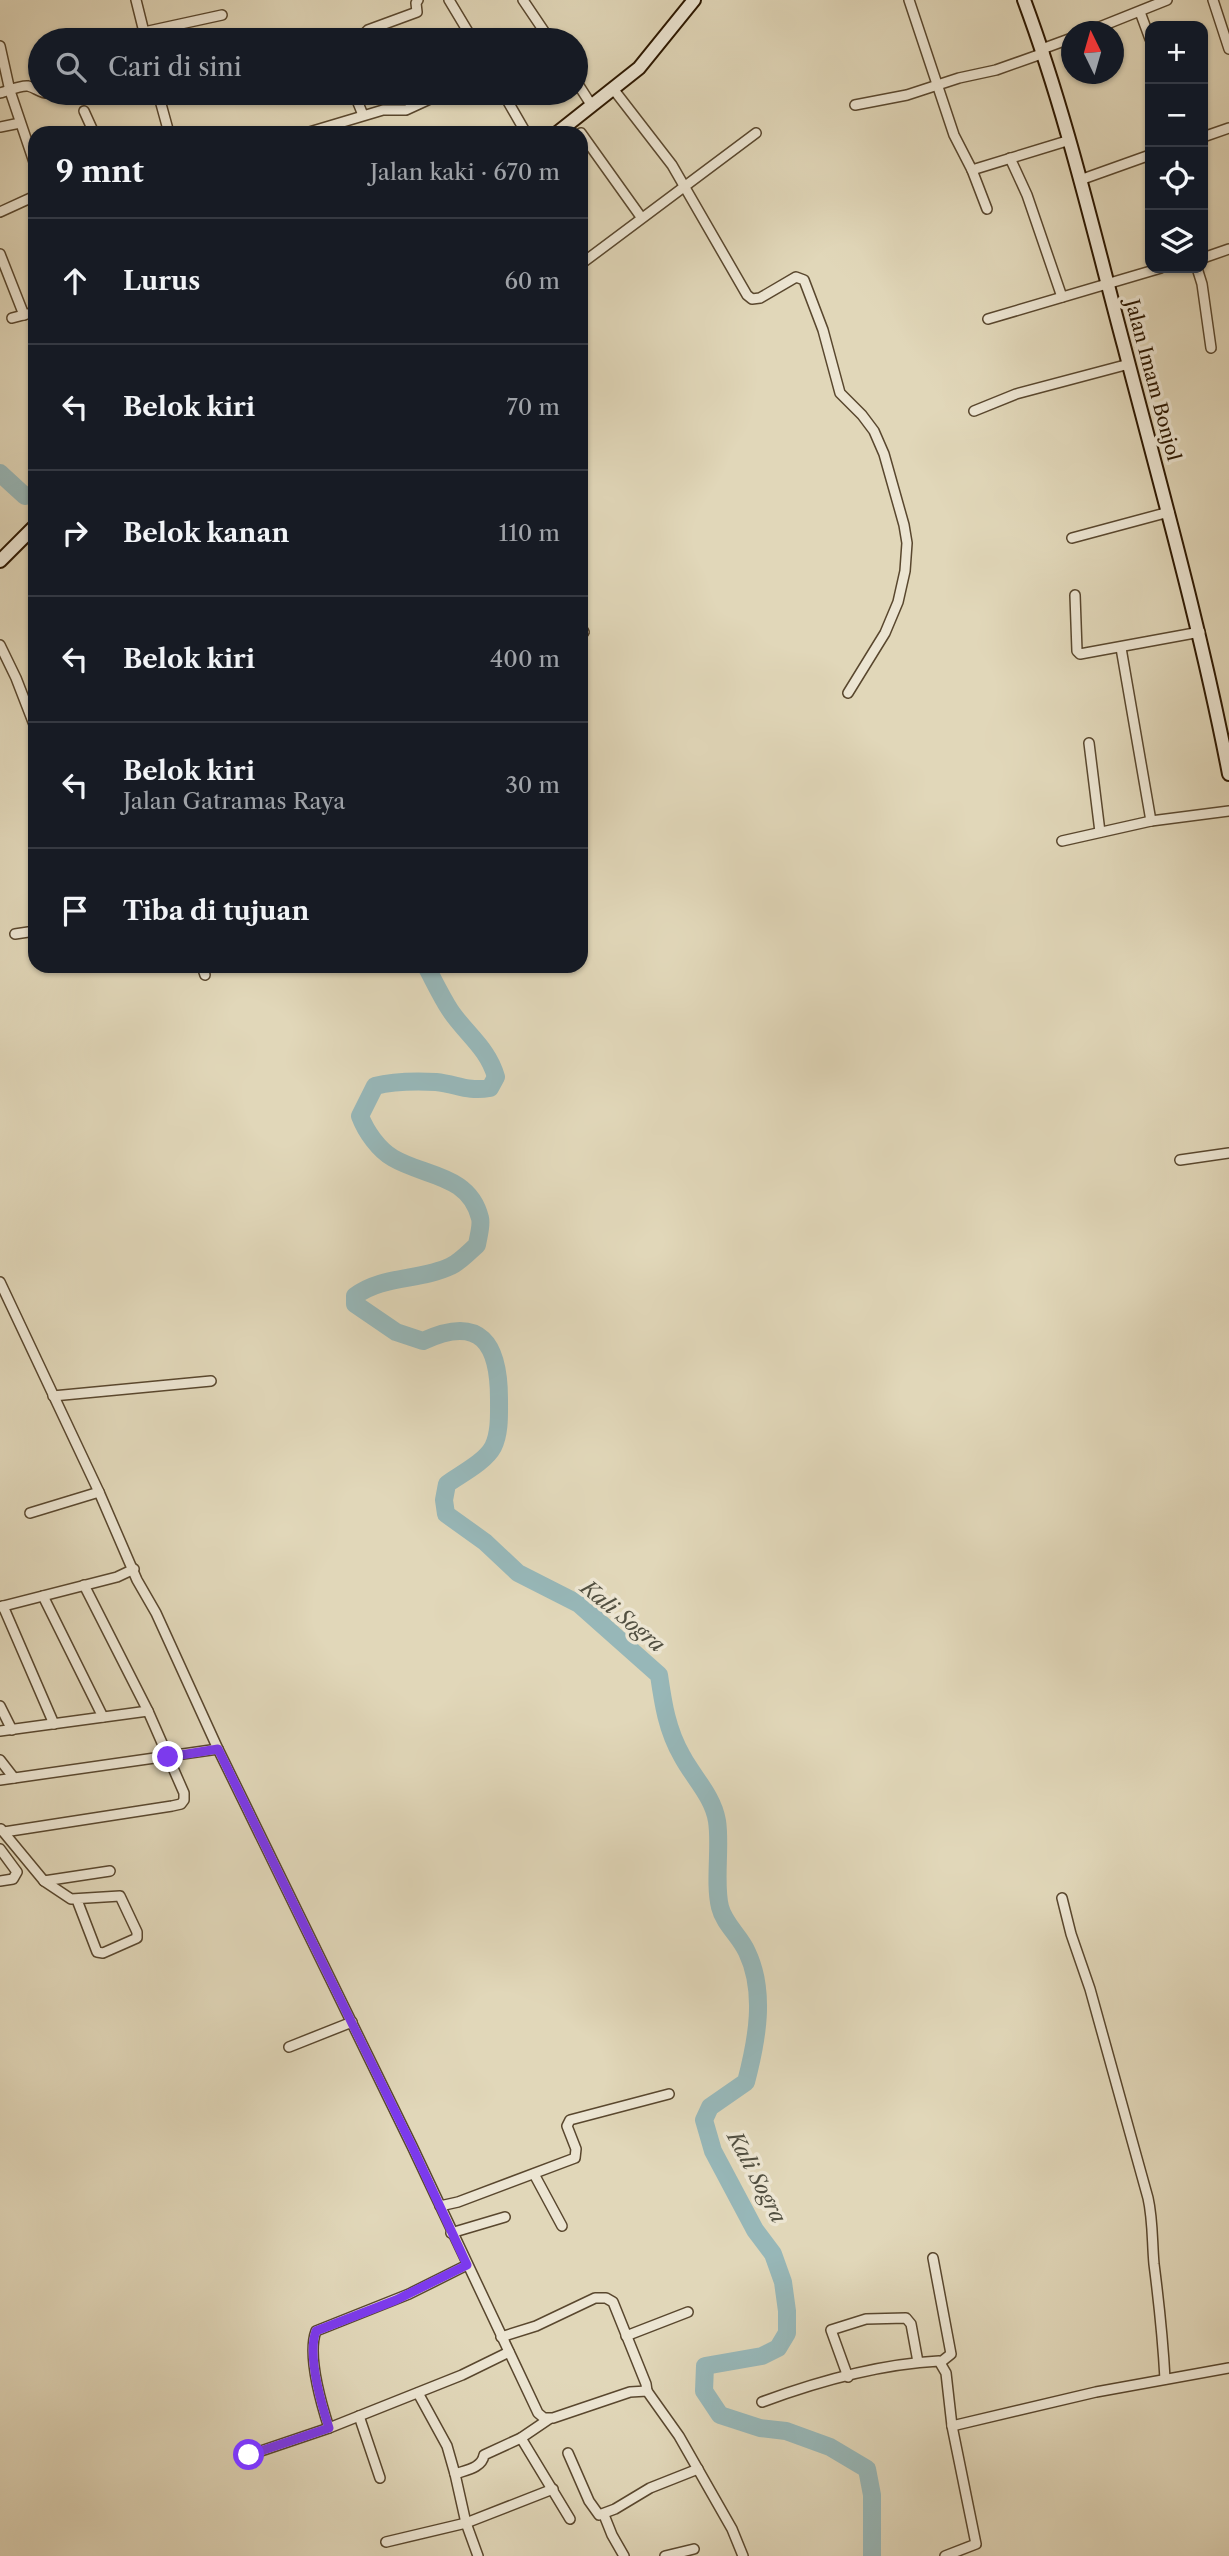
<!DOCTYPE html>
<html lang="id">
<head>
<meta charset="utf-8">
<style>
  body { margin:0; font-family:"Libre Caslon Text",serif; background:#20242c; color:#f1f3f6 }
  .controls { position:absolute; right:21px; top:21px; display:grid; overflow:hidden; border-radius:14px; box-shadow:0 2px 5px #0004 }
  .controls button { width:63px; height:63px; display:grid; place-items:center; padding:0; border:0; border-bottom:2px solid #363941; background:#171b24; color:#f1f3f6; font:35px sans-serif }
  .compass { position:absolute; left:1061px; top:21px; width:63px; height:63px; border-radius:50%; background:#171b24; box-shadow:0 2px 5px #0004; rotate:355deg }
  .stop { position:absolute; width:21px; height:21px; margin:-16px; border:5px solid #7c3aed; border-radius:50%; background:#fff }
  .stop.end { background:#7c3aed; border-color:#fff; box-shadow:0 2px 7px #0008 }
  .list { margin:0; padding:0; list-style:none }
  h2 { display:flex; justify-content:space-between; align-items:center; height:91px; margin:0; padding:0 28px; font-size:30px }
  h2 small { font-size:23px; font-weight:400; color:#9ea1a6 }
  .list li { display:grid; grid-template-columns:46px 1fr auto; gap:21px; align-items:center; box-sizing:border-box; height:126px; padding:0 28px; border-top:2px solid #363941 }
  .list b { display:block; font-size:26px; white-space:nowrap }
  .list p { margin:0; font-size:23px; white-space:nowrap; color:#9ea1a6 }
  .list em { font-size:23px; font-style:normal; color:#9ea1a6 }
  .icon { flex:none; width:38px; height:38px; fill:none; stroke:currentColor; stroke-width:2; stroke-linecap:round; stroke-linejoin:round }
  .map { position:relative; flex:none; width:1229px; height:2556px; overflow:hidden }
  .search { position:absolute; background:#171b24; box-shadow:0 2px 5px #0004; left:28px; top:28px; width:560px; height:77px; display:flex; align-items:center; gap:18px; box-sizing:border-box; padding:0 24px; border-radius:38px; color:#9ea1a6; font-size:26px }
  .panel { position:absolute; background:#171b24; box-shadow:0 2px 5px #0004; left:28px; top:126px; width:560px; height:847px; border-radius:21px }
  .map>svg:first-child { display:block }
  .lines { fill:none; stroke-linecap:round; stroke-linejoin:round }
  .river { stroke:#97b7b8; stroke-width:18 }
  .minor-casing { stroke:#59472e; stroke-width:12 }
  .secondary-casing { stroke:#2c1700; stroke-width:16 }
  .minor { stroke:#ece5d2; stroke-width:9 }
  .secondary { stroke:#ece5d2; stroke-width:12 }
  .route { stroke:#7c3aed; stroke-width:9 }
  .labels { text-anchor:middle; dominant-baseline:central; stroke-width:7; stroke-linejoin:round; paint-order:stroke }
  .street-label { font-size:19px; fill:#2c1700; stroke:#ece5d2 }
  .water-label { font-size:21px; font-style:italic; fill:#514f40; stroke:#ece5d2 }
</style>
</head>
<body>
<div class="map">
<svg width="1229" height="2556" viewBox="0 0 1229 2556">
  <rect width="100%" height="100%" fill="#e1d7b9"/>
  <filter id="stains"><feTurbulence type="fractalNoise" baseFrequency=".00286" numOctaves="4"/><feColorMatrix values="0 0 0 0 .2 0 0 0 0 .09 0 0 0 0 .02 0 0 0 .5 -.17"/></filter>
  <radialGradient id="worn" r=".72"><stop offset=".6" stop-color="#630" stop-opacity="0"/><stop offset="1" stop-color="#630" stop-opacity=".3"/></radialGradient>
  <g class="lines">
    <g class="river">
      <path d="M 0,473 L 25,496 L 35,494"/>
      <path d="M 426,966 C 434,981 441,996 450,1010 C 466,1034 488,1048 496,1077 L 490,1088 C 467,1092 457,1084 436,1082 C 416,1081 394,1081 375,1086 L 360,1116 C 366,1132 379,1150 393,1158 C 425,1177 469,1174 480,1218 C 482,1226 478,1237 477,1245 C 469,1252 460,1262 451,1266 C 420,1281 383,1275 355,1296 L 355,1304 L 396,1332 L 423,1341 C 481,1314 499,1344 499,1399 C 499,1414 500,1433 493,1447 C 485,1462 461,1474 447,1484 L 444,1500 L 446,1514 L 485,1542 L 518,1573 L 579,1604 L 659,1675 C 663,1703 667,1730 682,1756 C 693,1777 713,1796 717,1821 C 721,1846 714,1883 720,1907 C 724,1924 740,1936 747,1952 C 766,1992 757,2040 746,2082 L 710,2107 L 704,2120 L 713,2151 L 755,2230 L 773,2254 L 783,2282 L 787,2311 L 787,2333 L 778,2348 L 762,2356 L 705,2366 L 704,2391 L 720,2415 L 760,2428 L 786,2431 L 830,2447 L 867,2469 L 872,2495 L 872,2556"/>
    </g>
    <g class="minor-casing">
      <g id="minor">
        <path d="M 136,0 L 146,40"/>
        <path d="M 449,0 L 473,40"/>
        <path d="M 523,0 L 550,40"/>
        <path d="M 909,0 L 954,135 L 972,170 L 1070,140"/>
        <path d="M 1213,0 L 1229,49"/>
        <path d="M 1140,12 L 1150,39"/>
        <path d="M 144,32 L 222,15"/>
        <path d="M 1087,32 L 1167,0"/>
        <path d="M 366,40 L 366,32 L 368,30 L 417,12 L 416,3 L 418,0"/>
        <path d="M 0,46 L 10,91 L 35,165"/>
        <path d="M 1042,49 L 1072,38"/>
        <path d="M 576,81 L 592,106"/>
        <path d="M 614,90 L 672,165 L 747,295 L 752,299 L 760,298 L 796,277 L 804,280 L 823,330 L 840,393 L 862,415 L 874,431 L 884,454 L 904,525 L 907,543 L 905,571 L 898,602 L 885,633 L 848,693"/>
        <path d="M 0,93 C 8,91 20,85 28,86 C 37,88 40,94 50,93"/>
        <path d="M 158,93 L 169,133"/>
        <path d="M 354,93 L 363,115"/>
        <path d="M 503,93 L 526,133"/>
        <path d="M 855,105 L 907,95 L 959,78 L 996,70 L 1044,53"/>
        <path d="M 84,111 L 94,133"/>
        <path d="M 0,127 L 20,123"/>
        <path d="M 306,133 L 383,110 L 406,110 L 443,93"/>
        <path d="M 581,133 L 641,217"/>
        <path d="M 1203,137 L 1229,128"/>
        <path d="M 1010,158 L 1027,195 L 1062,297"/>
        <path d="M 972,170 L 987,209"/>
        <path d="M 1080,180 L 1150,155"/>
        <path d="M 0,212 L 35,196"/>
        <path d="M 0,254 L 24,315"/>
        <path d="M 1203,258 L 1229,249"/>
        <path d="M 581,264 L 756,133"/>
        <path d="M 1197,268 L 1202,284 L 1211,348"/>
        <path d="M 12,318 L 35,312"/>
        <path d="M 988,319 L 1161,268"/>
        <path d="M 974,411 L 1016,394 L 1129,364"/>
        <path d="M 1072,538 L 1169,512"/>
        <path d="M 1075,595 L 1077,651 L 1080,654 L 1200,632"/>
        <path d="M 581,627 L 584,632"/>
        <path d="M 0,645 L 16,678 L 35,727"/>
        <path d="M 1121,648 L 1151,821 L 1229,811"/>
        <path d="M 1089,743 L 1100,832"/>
        <path d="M 1062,841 L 1151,821"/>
        <path d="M 15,934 L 35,931"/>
        <path d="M 202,966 L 205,975"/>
        <path d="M 1180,1160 L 1229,1153"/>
        <path d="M 0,1282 L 99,1492 L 137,1580 L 156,1613 L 218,1749 L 412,2146 L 538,2413 L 544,2418 L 553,2418 L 630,2392 L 647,2391 L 679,2436 L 732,2529 L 743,2556"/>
        <path d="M 53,1396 L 211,1381"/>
        <path d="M 30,1513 L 99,1492"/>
        <path d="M 43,1596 L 103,1717"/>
        <path d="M 3,1606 L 54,1724"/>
        <path d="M 0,1607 L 117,1577 L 134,1569"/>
        <path d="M 0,1706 L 12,1730"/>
        <path d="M 0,1731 L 148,1711"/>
        <path d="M 0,1760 L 14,1778"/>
        <path d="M 0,1780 L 218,1749"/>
        <path d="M 1,1829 L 44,1881 L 71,1899 L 120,1896 L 137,1932 L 137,1938 L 103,1953 L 97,1952 L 77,1900"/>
        <path d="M 4,1832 L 172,1806 L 181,1804 L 184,1800 L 184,1793 L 148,1711 L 84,1585"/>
        <path d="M 0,1849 L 17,1872 L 13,1879 L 0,1881"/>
        <path d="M 44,1881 L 110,1871"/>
        <path d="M 1062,1898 L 1071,1934 L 1090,1989 L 1148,2198 C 1153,2220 1152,2242 1154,2264 C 1159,2303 1163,2341 1165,2379"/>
        <path d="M 289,2047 L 352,2022"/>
        <path d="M 534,2174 L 562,2226"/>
        <path d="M 440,2206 L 458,2202 L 575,2158 L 576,2149 L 567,2126 L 570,2120 L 669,2094"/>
        <path d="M 451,2233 L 505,2217"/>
        <path d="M 933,2258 L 951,2354 L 941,2362"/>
        <path d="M 467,2265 L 409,2294 L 316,2331 C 307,2355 321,2403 329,2428 L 462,2375 L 509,2352"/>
        <path d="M 626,2336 L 688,2312"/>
        <path d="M 501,2337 L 536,2326 L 595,2298 L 606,2298 L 613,2302 L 646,2384 L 647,2391"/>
        <path d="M 848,2377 L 831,2330 L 866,2319 L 906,2318 L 911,2324 L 918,2362"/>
        <path d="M 418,2393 L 447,2446 L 455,2474"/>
        <path d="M 762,2402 C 816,2382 881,2364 939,2361 L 946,2373 L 952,2426"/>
        <path d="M 359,2416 L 380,2478"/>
        <path d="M 521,2438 L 570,2519"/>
        <path d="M 568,2453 L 589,2501 L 599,2515 L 615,2509 L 650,2488 L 698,2469"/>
        <path d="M 249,2455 L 329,2428"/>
        <path d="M 604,2515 L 612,2535 L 624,2556"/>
        <path d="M 386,2542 L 466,2523 L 553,2489"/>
        <path d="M 478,2556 L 466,2523 L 455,2474 C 466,2470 482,2468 484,2455 L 521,2438 L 549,2419"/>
        <path d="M 665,2556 L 694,2549"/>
        <path d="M 945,2556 L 976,2544 L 952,2426 L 1096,2392 L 1229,2368"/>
      </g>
    </g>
    <g class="secondary-casing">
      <g id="secondary">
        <path d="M 1024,0 C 1066,113 1093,230 1124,346 C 1161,488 1201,629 1229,774"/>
        <path d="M 557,133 L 639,68 L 694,0"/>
        <path d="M 0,561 L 35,526"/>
      </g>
    </g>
    <use href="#minor" class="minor"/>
    <use href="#secondary" class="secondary"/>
  </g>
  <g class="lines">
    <path class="route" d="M 168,1757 L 218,1749 L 412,2146 L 467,2265 L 396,2300 L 316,2331 C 307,2355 321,2403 329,2428 L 249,2455"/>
  </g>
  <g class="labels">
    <g class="street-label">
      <text transform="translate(1153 380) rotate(75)">Jalan Imam Bonjol</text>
    </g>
    <g class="water-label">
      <text transform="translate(623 1616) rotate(39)">Kali Sogra</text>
      <text transform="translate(757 2177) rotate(62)">Kali Sogra</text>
    </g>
  </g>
  <rect width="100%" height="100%" filter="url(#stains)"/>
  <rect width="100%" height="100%" fill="url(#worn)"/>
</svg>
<div class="controls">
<button>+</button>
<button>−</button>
<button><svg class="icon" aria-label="locate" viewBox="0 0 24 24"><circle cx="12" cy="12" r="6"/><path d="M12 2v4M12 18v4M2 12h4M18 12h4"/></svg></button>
<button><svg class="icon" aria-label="layers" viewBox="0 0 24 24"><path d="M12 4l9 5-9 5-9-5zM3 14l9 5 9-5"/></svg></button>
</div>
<svg class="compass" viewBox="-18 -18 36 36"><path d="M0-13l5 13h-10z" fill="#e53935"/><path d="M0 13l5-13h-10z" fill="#9ea1a6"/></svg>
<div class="stop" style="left:249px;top:2455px"></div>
<div class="stop end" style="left:168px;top:1757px"></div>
<div class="search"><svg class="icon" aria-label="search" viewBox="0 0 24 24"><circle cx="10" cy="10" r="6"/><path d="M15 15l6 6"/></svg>Cari di sini</div>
<section class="panel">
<h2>9 mnt<small>Jalan kaki · 670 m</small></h2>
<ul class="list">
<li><svg class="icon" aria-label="ahead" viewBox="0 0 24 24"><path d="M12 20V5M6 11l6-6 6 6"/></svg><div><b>Lurus</b></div><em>60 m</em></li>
<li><svg class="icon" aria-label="left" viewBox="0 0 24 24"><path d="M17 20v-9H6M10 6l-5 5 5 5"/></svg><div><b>Belok kiri</b></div><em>70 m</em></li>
<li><svg class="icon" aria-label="right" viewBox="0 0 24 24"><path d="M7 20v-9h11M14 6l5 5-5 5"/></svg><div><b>Belok kanan</b></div><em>110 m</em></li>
<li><svg class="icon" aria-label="left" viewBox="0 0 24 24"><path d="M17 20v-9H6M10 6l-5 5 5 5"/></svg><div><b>Belok kiri</b></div><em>400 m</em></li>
<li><svg class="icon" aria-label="left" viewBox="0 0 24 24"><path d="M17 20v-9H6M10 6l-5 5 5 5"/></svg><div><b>Belok kiri</b><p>Jalan Gatramas Raya</p></div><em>30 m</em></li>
<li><svg class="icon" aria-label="arrive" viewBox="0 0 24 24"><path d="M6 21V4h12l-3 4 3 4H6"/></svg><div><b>Tiba di tujuan</b></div></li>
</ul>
</section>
</div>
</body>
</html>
